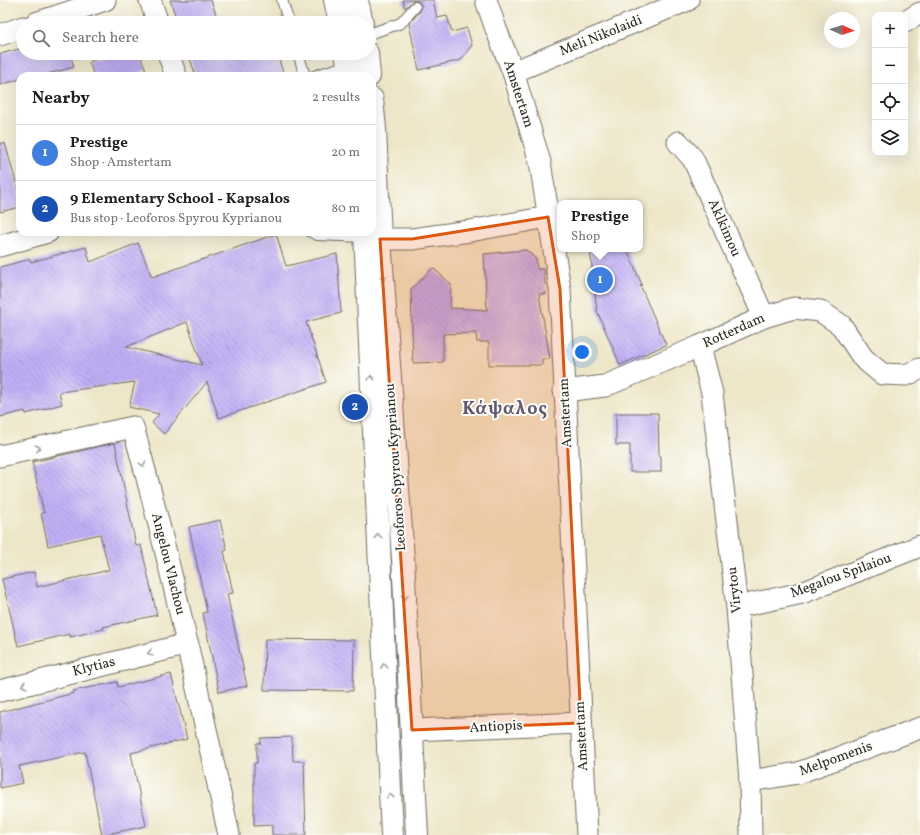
<!DOCTYPE html>
<html lang="en">
<head>
<meta charset="utf-8">
<style>
  body { margin:0; font-family:Vollkorn,serif; background:#f2f2f2; color:#202124 }
  .controls { position:absolute; right:12px; top:12px; display:grid; overflow:hidden; border-radius:8px; box-shadow:0 4px 16px #0002 }
  .controls button { width:36px; height:36px; display:grid; place-items:center; padding:0; border:0; border-bottom:1px solid #e0e0e0; background:#fff; color:#202124; font:20px sans-serif }
  .compass { position:absolute; left:824px; top:12px; width:36px; height:36px; border-radius:50%; background:#fff; box-shadow:0 4px 16px #0002; rotate:93deg }
  .you { position:absolute; left:582px; top:352px; width:14px; height:14px; margin:-10px; border:3px solid #fff; border-radius:50%; background:#1a73e8; box-shadow:0 0 0 6px #1a73e833 }
  .badge { display:grid; place-items:center; width:26px; height:26px; border-radius:50%; background:#b45309; color:#fff; font-size:13px; font-weight:700 }
  .pin { position:absolute; translate:-50% -50%; border:2px solid #fff; box-shadow:0 1px 4px #0006 }
  .popup { position:absolute; left:557px; top:200px; width:86px; height:52px; box-sizing:border-box; display:grid; place-content:center; border-radius:8px; background:#fff; filter:drop-shadow(0 1px 3px #0005); font-size:13px; white-space:nowrap; color:#757577 }
  .popup b { font-size:15px; color:#202124 }
  .popup::after { content:''; position:absolute; left:50%; top:100%; margin-left:-8px; border:8px solid transparent; border-top-color:#fff }
  .list { margin:0; padding:0; list-style:none }
  h2 { display:flex; justify-content:space-between; align-items:center; height:52px; margin:0; padding:0 16px; font-size:17px }
  h2 small { font-size:13px; font-weight:400; color:#757577 }
  .list li { display:grid; grid-template-columns:26px 1fr auto; gap:12px; align-items:center; box-sizing:border-box; height:56px; padding:0 16px; border-top:1px solid #e0e0e0 }
  .list b { display:block; font-size:15px; white-space:nowrap }
  .list p { margin:0; font-size:13px; white-space:nowrap; color:#757577 }
  .list em { font-size:13px; font-style:normal; color:#757577 }
  .icon { flex:none; width:22px; height:22px; fill:none; stroke:currentColor; stroke-width:2; stroke-linecap:round; stroke-linejoin:round }
  .map { position:relative; flex:none; width:920px; height:835px; overflow:hidden }
  .search { position:absolute; background:#fff; box-shadow:0 4px 16px #0002; left:16px; top:16px; width:360px; height:44px; display:flex; align-items:center; gap:10px; box-sizing:border-box; padding:0 14px; border-radius:22px; color:#757577; font-size:15px }
  .panel { position:absolute; background:#fff; box-shadow:0 4px 16px #0002; left:16px; top:72px; width:360px; height:164px; border-radius:12px }
  .map>svg:first-child { display:block }
  .building { fill:url(#building-back-hatch); fill-rule:evenodd }
  .lines { fill:none; stroke-linecap:round; stroke-linejoin:round }
  .service-casing { stroke:#6f6c62; stroke-width:12 }
  .minor-casing { stroke:#6f6c62; stroke-width:23 }
  .primary-casing { stroke:#6f6c62; stroke-width:24 }
  .service { stroke:#fff; stroke-width:10 }
  .minor { stroke:#fff; stroke-width:21 }
  .primary { stroke:#fff; stroke-width:22 }
  .oneway { stroke:#a0a0a0 }
  .marked { fill:#df570e; fill-opacity:0.2; stroke:#df570e; stroke-width:3; stroke-linejoin:round }
  .labels { text-anchor:middle; dominant-baseline:central; stroke-width:4; stroke-linejoin:round; paint-order:stroke }
  .street-label { font-size:14px; fill:#2b2b2b; stroke:#fdfcf7 }
  .district-label { font-size:18px; font-weight:bold; letter-spacing:1px; fill:#5f5972; stroke:#fdfcf7 }
</style>
</head>
<body>
<div class="map">
<svg width="920" height="835" viewBox="0 0 920 835">
  <defs>
    <pattern id="building-back-hatch" width="6" height="6" patternUnits="userSpaceOnUse"><rect width="6" height="6" fill="#c0aff6"/><path d="M-1 5l2 2M0 0l6 6M5-1l2 2" fill="none" stroke="#9c8fc7"/></pattern>
  </defs>
  <rect width="100%" height="100%" fill="#fdfcf7"/>
  <filter id="ink" filterUnits="userSpaceOnUse"><feTurbulence type="fractalNoise" baseFrequency=".025" numOctaves="2"/><feDisplacementMap in="SourceGraphic" scale="8" xChannelSelector="R" yChannelSelector="G"/><feConvolveMatrix kernelMatrix="1 2 1 2 8 2 1 2 1" color-interpolation-filters="sRGB"/></filter>
  <filter id="wash" filterUnits="userSpaceOnUse"><feTurbulence type="fractalNoise" baseFrequency=".012" numOctaves="4" result="noise"/><feDisplacementMap in="SourceGraphic" scale="16" xChannelSelector="R" yChannelSelector="G"/><feGaussianBlur stdDeviation="0.9" result="paint"/><feColorMatrix in="noise" values="0 0 0 0 0 0 0 0 0 0 0 0 0 0 0 0 0 1.4 0 .05"/><feComposite in="paint" operator="in"/></filter>
  <g filter="url(#wash)">
    <rect width="100%" height="100%" fill="#ede6c8"/>
    <g id="blocks">
      <g class="building">
        <path d="M 170,0 L 211,0 L 219,23 L 178,23 Z"/>
        <path d="M 403,0 L 433,0 L 437,18 L 447,16 L 452,32 L 467,28 L 472,45 L 461,60 L 419,70 L 409,24 L 420,11 L 421,5 L 419,2 L 413,1 L 405,8 Z"/>
        <path d="M 23,48 L 23,53 L 70,53 L 74,67 L 40,76 L 20,76 L 20,79 L 0,85 L 0,54 Z"/>
        <path d="M 113,53 L 139,53 L 146,70 L 129,76 L 94,76 L 89,62 Z"/>
        <path d="M 188,53 L 277,53 L 284,76 L 196,76 Z"/>
        <path d="M 0,143 L 5,143 L 20,197 L 20,207 L 0,212 Z"/>
        <path d="M 276,234 L 286,266 L 337,254 L 341,313 L 306,322 L 326,382 L 219,418 L 207,382 L 164,434 L 152,423 L 159,414 L 129,407 L 135,382 L 59,392 L 62,404 L 26,414 L 25,411 L 0,417 L 0,267 L 30,259 L 31,262 L 86,247 L 90,262 L 138,243 L 152,277 ZM 187,322 L 202,365 L 126,347 Z"/>
        <path d="M 590,249 L 627,249 L 642,285 L 640,285 L 666,345 L 620,365 L 597,311 Z"/>
        <path d="M 526,250 L 536,259 L 537,269 L 544,269 L 546,294 L 539,294 L 550,359 L 542,359 L 542,365 L 489,365 L 489,342 L 477,342 L 476,333 L 443,334 L 443,362 L 413,363 L 411,289 L 433,268 L 451,284 L 450,308 L 487,310 L 484,254 Z"/>
        <path d="M 616,413 L 658,413 L 659,456 L 661,456 L 661,472 L 630,472 L 630,445 L 616,445 Z"/>
        <path d="M 115,443 L 136,546 L 141,545 L 157,615 L 103,627 L 104,629 L 70,637 L 70,634 L 18,646 L 2,579 L 34,572 L 37,587 L 109,570 L 100,534 L 48,546 L 41,513 L 44,513 L 32,462 Z"/>
        <path d="M 220,520 L 227,550 L 224,551 L 233,593 L 227,594 L 247,686 L 219,692 L 203,613 L 207,612 L 189,527 Z"/>
        <path d="M 265,639 L 354,640 L 353,691 L 264,690 Z"/>
        <path d="M 171,674 L 187,739 L 131,753 L 146,826 L 102,835 L 85,752 L 19,766 L 23,783 L 0,788 L 0,712 L 74,693 L 73,691 L 117,682 L 118,687 Z"/>
        <path d="M 292,737 L 293,761 L 304,761 L 306,835 L 272,835 L 272,825 L 254,826 L 254,763 L 257,763 L 257,743 L 261,743 L 261,738 Z"/>
      </g>
    </g>
  </g>
  <g filter="url(#ink)">
    <use href="#blocks" fill-opacity="0" stroke="#6f6c62" stroke-width="1"/>
    <g class="lines">
      <g class="service-casing">
        <g id="service">
          <path d="M 282,0 L 289,23"/>
          <path d="M 369,34 L 401,23 L 415,7"/>
          <path d="M 298,53 L 305,76"/>
          <path d="M 314,76 L 348,65"/>
          <path d="M 311,232 L 317,235 L 365,237"/>
        </g>
      </g>
      <g class="minor-casing">
        <g id="minor">
          <path d="M 150,0 L 158,23"/>
          <path d="M 486,0 L 496,29 L 513,72 L 540,162 L 560,289 L 587,835"/>
          <path d="M 905,22 L 920,13"/>
          <path d="M 36,23 L 105,0"/>
          <path d="M 0,35 L 23,27"/>
          <path d="M 168,53 L 176,76"/>
          <path d="M 513,72 L 688,0"/>
          <path d="M 678,142 L 693,159 L 764,317"/>
          <path d="M 380,239 L 412,239 L 470,231 L 548,217"/>
          <path d="M 0,246 L 48,232"/>
          <path d="M 700,346 L 712,393 L 737,607 L 750,781 L 751,835"/>
          <path d="M 564,391 L 605,386 L 700,346 L 764,317 L 794,308 L 820,311 L 841,325 L 863,358 L 882,374 L 906,375 L 920,369"/>
          <path d="M 0,456 L 133,427 C 171,561 199,698 229,835"/>
          <path d="M 737,607 L 802,593 L 920,546"/>
          <path d="M 0,691 L 188,644"/>
          <path d="M 412,730 L 581,723"/>
          <path d="M 750,781 L 798,773 L 920,728"/>
        </g>
      </g>
      <g class="primary-casing">
        <g id="primary">
          <path d="M 335,0 L 340,23"/>
          <path d="M 357,0 L 362,23"/>
          <path d="M 346,53 L 350,76"/>
          <path d="M 367,53 L 369,76"/>
          <path d="M 372,99 L 375,129 L 380,239 L 403,558 L 417,835"/>
          <path d="M 365,232 L 392,835"/>
        </g>
      </g>
      <use href="#service" class="service"/>
      <use href="#minor" class="minor"/>
      <use href="#primary" class="primary"/>
    </g>
    <defs><path id="oneway-chevron" d="M-2-3.5L2.5 0L-2 3.5" fill="none" stroke-width="1.6" stroke-linecap="round" stroke-linejoin="round"/></defs>
    <g class="oneway">
      <use href="#oneway-chevron" transform="translate(383 278) rotate(86)"/>
      <use href="#oneway-chevron" transform="translate(371 378) rotate(-93)"/>
      <use href="#oneway-chevron" transform="translate(38 448) rotate(-13)"/>
      <use href="#oneway-chevron" transform="translate(143 464) rotate(74)"/>
      <use href="#oneway-chevron" transform="translate(378 536) rotate(-93)"/>
      <use href="#oneway-chevron" transform="translate(405 597) rotate(87)"/>
      <use href="#oneway-chevron" transform="translate(150 653) rotate(166)"/>
      <use href="#oneway-chevron" transform="translate(384 666) rotate(-93)"/>
      <use href="#oneway-chevron" transform="translate(24 685) rotate(166)"/>
      <use href="#oneway-chevron" transform="translate(390 796) rotate(-93)"/>
    </g>
  </g>
  <path class="marked" d="M 548,217 L 560,289 L 581,723 L 412,730 L 380,239 L 412,239 Z"/>
  <g class="labels">
    <g class="street-label">
      <text transform="translate(601 36) rotate(-22)">Meli Nikolaidi</text>
      <text transform="translate(518 94) rotate(72)">Amstertam</text>
      <text transform="translate(724 228) rotate(66)">Aklkimou</text>
      <text transform="translate(734 331) rotate(-24)">Rotterdam</text>
      <text transform="translate(566 413) rotate(-93)">Amstertam</text>
      <text transform="translate(396 467) rotate(-94)">Leoforos Spyrou Kyprianou</text>
      <text transform="translate(168 564) rotate(76)">Angelou Vlachou</text>
      <text transform="translate(841 576) rotate(-20)">Megalou Spilaiou</text>
      <text transform="translate(735 590) rotate(-96)">Virytou</text>
      <text transform="translate(94 667) rotate(-14)">Klytias</text>
      <text transform="translate(496 727) rotate(-3)">Antiopis</text>
      <text transform="translate(582 736) rotate(-93)">Amstertam</text>
      <text transform="translate(836 759) rotate(-20)">Melpomenis</text>
    </g>
    <g class="district-label">
      <text x="505" y="409">Κάψαλος</text>
    </g>
  </g>
</svg>
<div class="controls">
<button>+</button>
<button>−</button>
<button><svg class="icon" aria-label="locate" viewBox="0 0 24 24"><circle cx="12" cy="12" r="6"/><path d="M12 2v4M12 18v4M2 12h4M18 12h4"/></svg></button>
<button><svg class="icon" aria-label="layers" viewBox="0 0 24 24"><path d="M12 4l9 5-9 5-9-5zM3 14l9 5 9-5"/></svg></button>
</div>
<svg class="compass" viewBox="-18 -18 36 36"><path d="M0-13l5 13h-10z" fill="#e53935"/><path d="M0 13l5-13h-10z" fill="#757577"/></svg>
<div class="you"></div>
<div class="pin badge" style="left:600px;top:280px;background:#3f7fe0">1</div>
<div class="popup"><b>Prestige</b>Shop</div>
<div class="pin badge" style="left:355px;top:407px;background:#1a4fb4">2</div>
<div class="search"><svg class="icon" aria-label="search" viewBox="0 0 24 24"><circle cx="10" cy="10" r="6"/><path d="M15 15l6 6"/></svg>Search here</div>
<section class="panel">
<h2>Nearby<small>2 results</small></h2>
<ul class="list">
<li><span class="badge" style="background:#3f7fe0">1</span><div><b>Prestige</b><p>Shop · Amstertam</p></div><em>20 m</em></li>
<li><span class="badge" style="background:#1a4fb4">2</span><div><b>9 Elementary School - Kapsalos</b><p>Bus stop · Leoforos Spyrou Kyprianou</p></div><em>80 m</em></li>
</ul>
</section>
</div>
</body>
</html>
